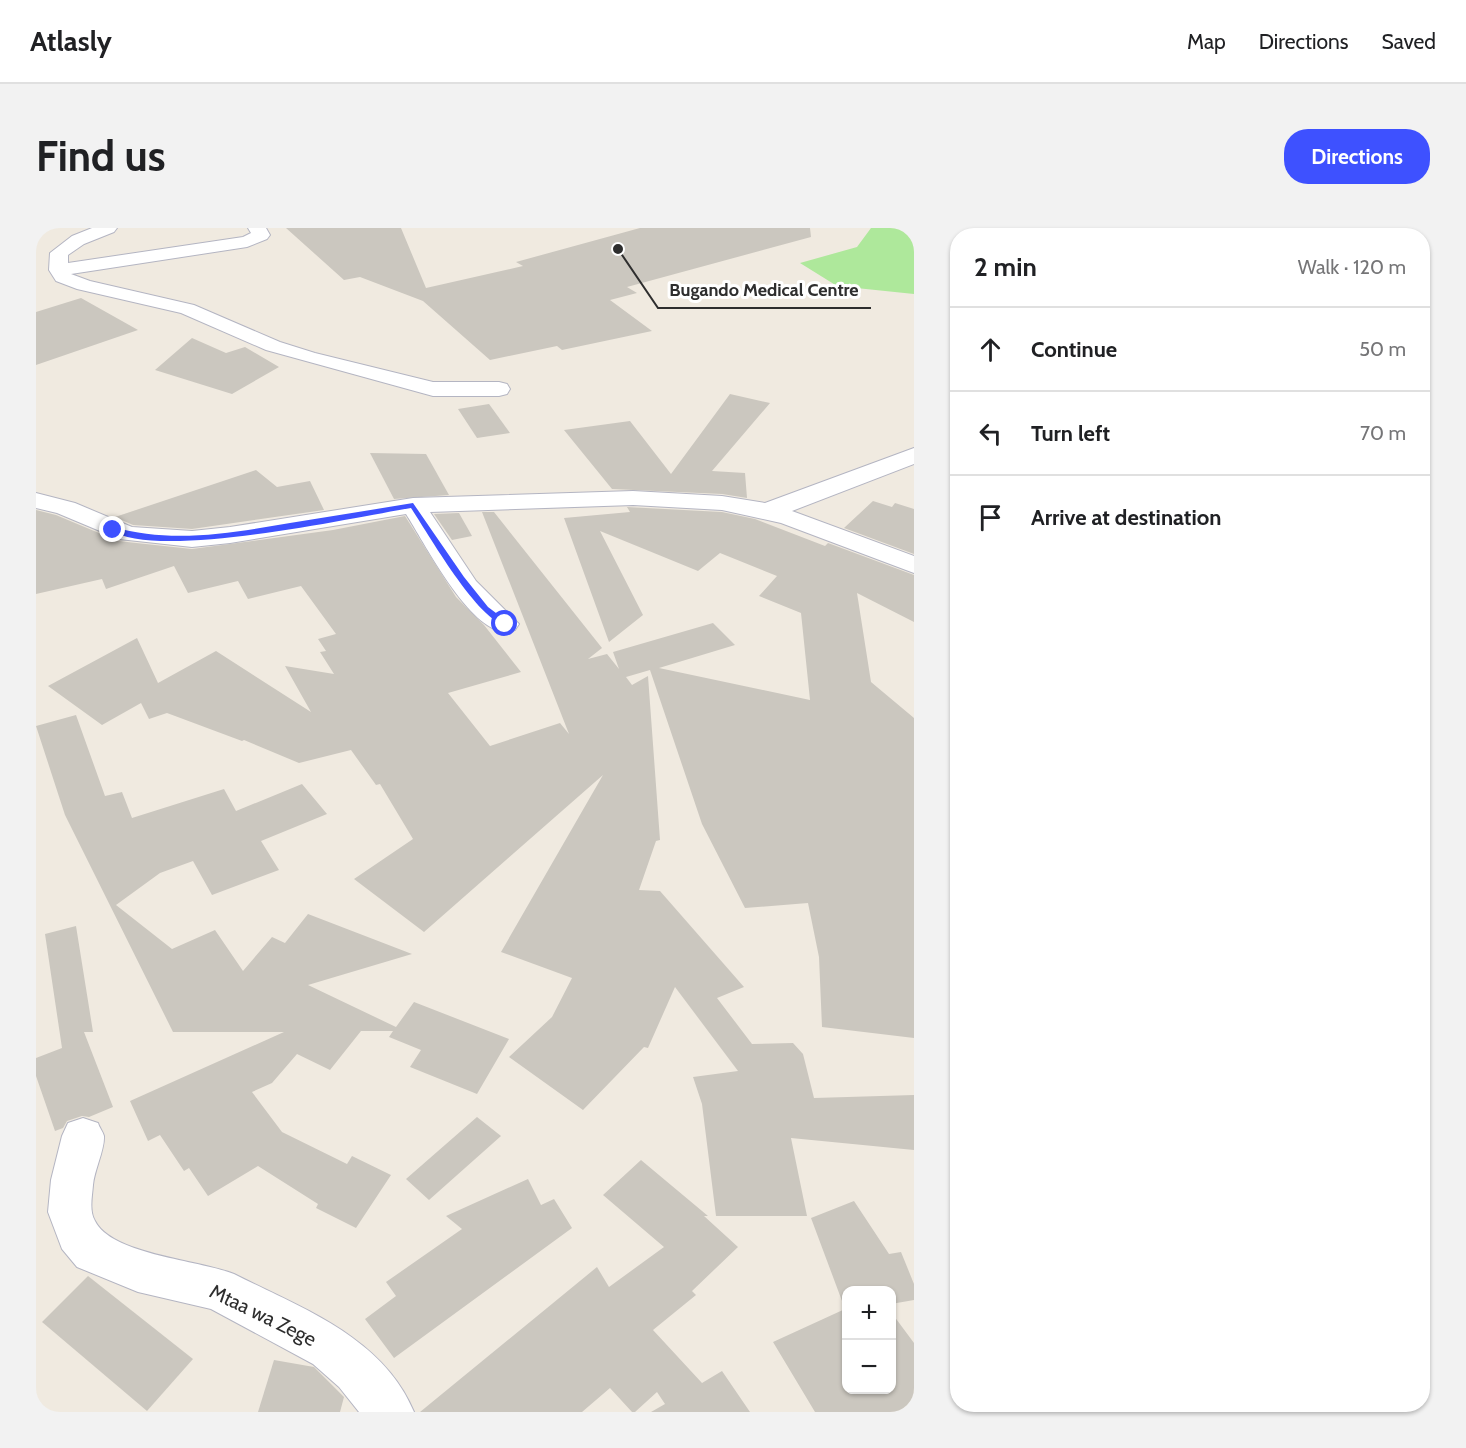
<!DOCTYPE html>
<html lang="en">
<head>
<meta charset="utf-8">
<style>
  body { margin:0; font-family:Cabin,sans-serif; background:#f2f2f2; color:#202124 }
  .controls { position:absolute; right:18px; bottom:18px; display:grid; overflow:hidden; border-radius:12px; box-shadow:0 2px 4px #0004 }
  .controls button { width:54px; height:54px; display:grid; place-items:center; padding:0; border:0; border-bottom:2px solid #e0e0e0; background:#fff; color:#202124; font:30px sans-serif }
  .stop { position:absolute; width:18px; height:18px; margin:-14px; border:4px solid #3e51ff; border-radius:50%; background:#fff }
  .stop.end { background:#3e51ff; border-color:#fff; box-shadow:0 2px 6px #0008 }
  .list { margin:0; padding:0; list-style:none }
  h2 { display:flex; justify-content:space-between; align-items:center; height:78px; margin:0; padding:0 24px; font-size:26px }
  h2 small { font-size:20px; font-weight:400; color:#757577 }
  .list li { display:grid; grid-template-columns:39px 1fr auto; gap:18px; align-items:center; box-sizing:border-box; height:84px; padding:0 24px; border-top:2px solid #e0e0e0 }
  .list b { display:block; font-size:22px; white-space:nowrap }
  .list em { font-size:20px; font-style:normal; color:#757577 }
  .icon { flex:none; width:33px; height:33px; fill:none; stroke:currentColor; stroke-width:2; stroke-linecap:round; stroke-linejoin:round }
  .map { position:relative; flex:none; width:878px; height:1184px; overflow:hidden; border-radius:24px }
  header { display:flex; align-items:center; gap:36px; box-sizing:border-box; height:84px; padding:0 30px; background:#fff; border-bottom:2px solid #e0e0e0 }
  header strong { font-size:28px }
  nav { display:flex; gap:33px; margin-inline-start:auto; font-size:21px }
  .intro { display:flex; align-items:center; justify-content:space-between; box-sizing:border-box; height:144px; padding:0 36px }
  h1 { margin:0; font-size:42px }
  .button { padding:15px 27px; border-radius:24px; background:#3e51ff; color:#fff; font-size:21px; font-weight:700 }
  main { display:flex; gap:36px; padding:0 36px }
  aside { flex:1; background:#fff; border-radius:24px; box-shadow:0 2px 4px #0004 }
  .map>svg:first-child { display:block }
  .green { fill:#aee89b }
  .building { fill:#cbc7bf }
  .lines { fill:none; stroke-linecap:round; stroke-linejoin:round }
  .minor-casing { stroke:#b4b5c2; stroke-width:2 }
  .minor { fill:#fff; fill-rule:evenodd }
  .route { fill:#3e51ff }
  .labels { text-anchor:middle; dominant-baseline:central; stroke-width:6; stroke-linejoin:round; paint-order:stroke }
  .near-street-label { font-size:20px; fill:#2e2e2e; stroke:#fff }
  .leader { fill:none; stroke:#2e2e2e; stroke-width:2 }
  .callout-dot { fill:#2e2e2e; stroke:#fff; stroke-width:2 }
  .callout-label { font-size:18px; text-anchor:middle; font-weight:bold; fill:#2e2e2e; stroke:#fff; stroke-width:6; stroke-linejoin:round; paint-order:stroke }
</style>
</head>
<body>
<header>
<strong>Atlasly</strong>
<nav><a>Map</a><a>Directions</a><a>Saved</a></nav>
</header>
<div class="intro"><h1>Find us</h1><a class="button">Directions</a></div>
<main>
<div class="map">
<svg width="878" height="1184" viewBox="0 0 878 1184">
  <rect width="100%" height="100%" fill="#f0eae0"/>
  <path class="green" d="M 835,0 L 878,0 L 878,66 L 801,58 L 764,35 L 821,19 Z"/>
  <g class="building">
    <path d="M 250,0 L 365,0 L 390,60 L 487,38 L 480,34 L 604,0 L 774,0 L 775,9 L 591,59 L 601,65 L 574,72 L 616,103 L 526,122 L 521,118 L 454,132 L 387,73 L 324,49 L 308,52 Z"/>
    <path d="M 45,70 L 102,102 L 0,137 L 0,84 Z"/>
    <path d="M 156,110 L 190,125 L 209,119 L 243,139 L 196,166 L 119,142 Z"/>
    <path d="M 694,166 L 734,175 L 676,243 L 709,245 L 711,270 L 686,266 L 576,261 L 528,202 L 594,193 L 635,246 Z"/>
    <path d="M 453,176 L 474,205 L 441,210 L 422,181 Z"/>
    <path d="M 334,225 L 390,226 L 413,267 L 358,271 Z"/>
    <path d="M 220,242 L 241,259 L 274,253 L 288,282 L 156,301 L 97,297 L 79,289 Z"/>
    <path d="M 837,273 L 856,279 L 859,275 L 878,281 L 878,326 L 808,300 Z"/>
    <path d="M 591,279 L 686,284 L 719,291 L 789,318 L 792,315 L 878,347 L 878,394 L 821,365 L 835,454 L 878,490 L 878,810 L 786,799 L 783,729 L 772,675 L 709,680 L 666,596 L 614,442 L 590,449 L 596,457 L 612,448 L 624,612 L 620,613 L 603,662 L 624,663 L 708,759 L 681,770 L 716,816 L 757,815 L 767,826 L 778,870 L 878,867 L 878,922 L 755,910 L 771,988 L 680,988 L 666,876 L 657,849 L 702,843 L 639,759 L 612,820 L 608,819 L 547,882 L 473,829 L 516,789 L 536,750 L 465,724 L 567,547 L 388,704 L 318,651 L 377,611 L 344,556 L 340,557 L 315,522 L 263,535 L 208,512 L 206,513 L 131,485 L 113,491 L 105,475 L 66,497 L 12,458 L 101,410 L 122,455 L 180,423 L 275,484 L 249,438 L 298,446 L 284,424 L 290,423 L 282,411 L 300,406 L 265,358 L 212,371 L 202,353 L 152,365 L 138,338 L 70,361 L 66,351 L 0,366 L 0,282 L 20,287 L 82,313 L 156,321 L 297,302 L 369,288 L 420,369 L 448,397 L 485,444 L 412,465 L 454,518 L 524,495 L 533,506 L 446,284 L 458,284 L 566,420 L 552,431 L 571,426 L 583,441 L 577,424 L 677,395 L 699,417 L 623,440 L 774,472 L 765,385 L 723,368 L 741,348 L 684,325 L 662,343 L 564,303 L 607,387 L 573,414 L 528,290 L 594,284 Z"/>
    <path d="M 423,285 L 436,308 L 416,312 L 398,286 Z"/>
    <path d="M 40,487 L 69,568 L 86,564 L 96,590 L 188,561 L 200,583 L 266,556 L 291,586 L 225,613 L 243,642 L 176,667 L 157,633 L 124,645 L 80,677 L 136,721 L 179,702 L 207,743 L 236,709 L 249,715 L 272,686 L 376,726 L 272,757 L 360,799 L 378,774 L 473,811 L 441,866 L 374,839 L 385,822 L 353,809 L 357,803 L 325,803 L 294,842 L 261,826 L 236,855 L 216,864 L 246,904 L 311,936 L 316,928 L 355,947 L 320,1000 L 280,980 L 282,976 L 222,938 L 172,968 L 153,940 L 148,943 L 124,907 L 112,913 L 94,873 L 248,804 L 137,804 L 29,587 L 0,498 Z"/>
    <path d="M 40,698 L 57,804 L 48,804 L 77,879 L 53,889 L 46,888 L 31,893 L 27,900 L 19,903 L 0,848 L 0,830 L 26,820 L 9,706 Z"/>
    <path d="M 441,889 L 465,908 L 393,972 L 370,951 Z"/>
    <path d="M 605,932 L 672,988 L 668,988 L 702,1019 L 656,1063 L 660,1067 L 617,1102 L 666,1155 L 686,1143 L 714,1184 L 615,1184 L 629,1176 L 621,1164 L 599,1184 L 596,1184 L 574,1160 L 546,1184 L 384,1184 L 561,1039 L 573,1059 L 628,1019 L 567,967 Z"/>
    <path d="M 492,951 L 505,977 L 518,971 L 536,1000 L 358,1130 L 329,1091 L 360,1068 L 350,1054 L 426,1001 L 410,988 Z"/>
    <path d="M 818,973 L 853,1026 L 865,1024 L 878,1056 L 878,1072 L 855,1076 L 855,1062 L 810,1062 L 810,1161 L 855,1161 L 855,1084 L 878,1115 L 878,1184 L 779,1184 L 737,1114 L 809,1081 L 775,990 Z"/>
    <path d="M 52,1048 L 157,1131 L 111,1183 L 6,1094 Z"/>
    <path d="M 238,1132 L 278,1139 L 308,1169 L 304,1184 L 222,1184 Z"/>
  </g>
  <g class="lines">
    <g class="minor-casing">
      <g id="minor">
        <path d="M 56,0 L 81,0 L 78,4 L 48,16 L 32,27 L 32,35 L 207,9 L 215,5 L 212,0 L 230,0 L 234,7 L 231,11 L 211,19 L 35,46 L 54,53 L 158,77 L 244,114 L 279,125 L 397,154 L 463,154 L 471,156 L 474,161 L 471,166 L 463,168 L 397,168 L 230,122 L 145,85 L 41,61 L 20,53 L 13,42 L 14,25 L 36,8 Z"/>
        <path d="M 878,220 L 878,236 L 756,283 L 878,328 L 878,345 L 745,295 L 686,282 L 597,277 L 394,284 L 440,353 L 483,396 L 479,402 C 472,404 467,405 461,402 C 427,390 389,316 370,286 L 194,315 L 156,319 L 83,311 L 21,285 L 0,280 L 0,265 L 39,275 L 96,299 L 156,303 L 194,299 L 377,270 L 597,263 L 686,268 L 729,275 Z"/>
        <path d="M 47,890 L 62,895 C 63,899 67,904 68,908 C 69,921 58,943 57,957 C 56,969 53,983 59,993 C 76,1027 163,1032 198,1046 C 265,1080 347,1109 378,1184 L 323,1184 L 303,1159 L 277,1136 L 175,1081 L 102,1064 L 41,1039 L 26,1021 L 12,984 L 15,952 L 26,908 L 32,895 Z"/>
      </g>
    </g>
    <use href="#minor" class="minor"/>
  </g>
  <path class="route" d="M 377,275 L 428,349 L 452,379 L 472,394 L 472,397 C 445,399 390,302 375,280 C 314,290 121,333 74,302 L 77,299 C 136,316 195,305 254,295 C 295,288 336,282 377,275 Z"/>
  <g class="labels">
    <g class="near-street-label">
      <text transform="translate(227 1087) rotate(26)">Mtaa wa Zege</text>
    </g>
  </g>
  <path class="leader" d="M582 21L622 80H835"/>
  <circle class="callout-dot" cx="582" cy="21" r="6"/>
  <g class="callout-label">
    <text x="728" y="68">Bugando Medical Centre</text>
  </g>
</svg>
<div class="controls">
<button>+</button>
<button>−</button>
</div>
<div class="stop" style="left:469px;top:396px"></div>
<div class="stop end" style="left:77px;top:302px"></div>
</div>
<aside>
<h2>2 min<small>Walk · 120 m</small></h2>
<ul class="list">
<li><svg class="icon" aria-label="ahead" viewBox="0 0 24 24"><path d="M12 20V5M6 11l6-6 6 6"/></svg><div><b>Continue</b></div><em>50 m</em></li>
<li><svg class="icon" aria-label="left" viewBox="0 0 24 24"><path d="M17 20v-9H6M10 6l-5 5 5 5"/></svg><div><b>Turn left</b></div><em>70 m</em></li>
<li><svg class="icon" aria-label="arrive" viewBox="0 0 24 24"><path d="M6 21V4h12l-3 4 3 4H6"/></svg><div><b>Arrive at destination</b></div></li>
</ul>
</aside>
</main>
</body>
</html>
